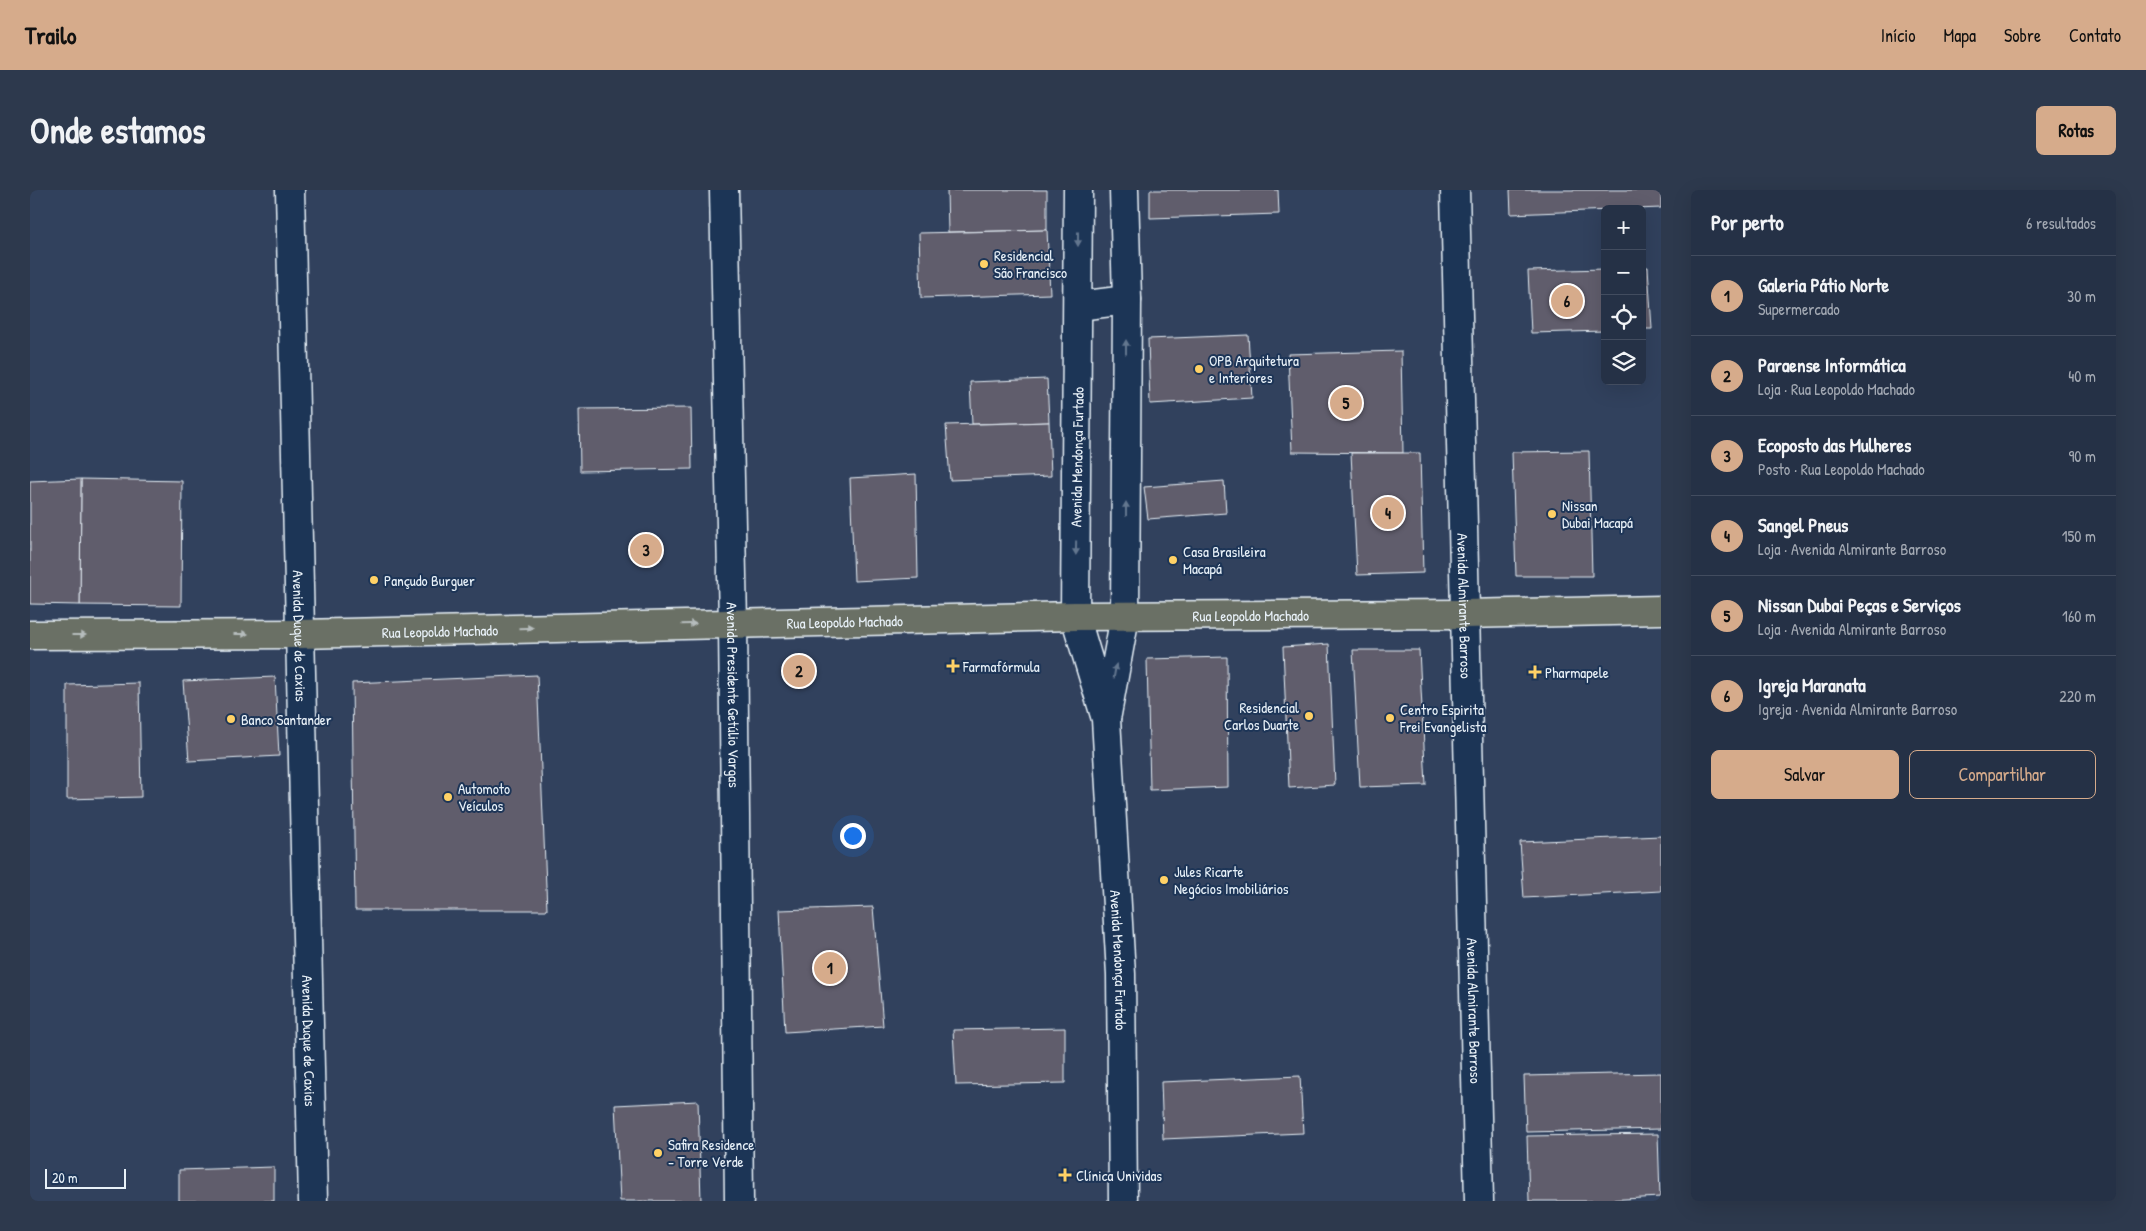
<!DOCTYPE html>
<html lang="pt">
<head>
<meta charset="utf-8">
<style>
  body { margin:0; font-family:"Patrick Hand",sans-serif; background:#2d394d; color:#f1f3f6 }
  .controls { position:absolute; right:15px; top:15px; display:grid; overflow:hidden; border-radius:8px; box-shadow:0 5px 20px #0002 }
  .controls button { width:45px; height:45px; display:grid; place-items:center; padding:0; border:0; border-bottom:1px solid #424c5f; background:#253146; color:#f1f3f6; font:25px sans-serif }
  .scale { position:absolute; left:15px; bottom:12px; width:81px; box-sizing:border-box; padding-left:5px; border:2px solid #e8f1f8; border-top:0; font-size:14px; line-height:18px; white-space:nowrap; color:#e8f1f8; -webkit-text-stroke:4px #1d3557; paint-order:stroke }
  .you { position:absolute; left:822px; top:645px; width:18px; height:18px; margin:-12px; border:4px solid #fff; border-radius:50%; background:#1a73e8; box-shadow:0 0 0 8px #1a73e833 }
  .badge { display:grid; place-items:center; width:32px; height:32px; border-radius:50%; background:#d6ab8b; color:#111; font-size:16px; font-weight:700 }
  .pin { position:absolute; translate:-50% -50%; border:2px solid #fff; box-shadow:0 1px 5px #0006 }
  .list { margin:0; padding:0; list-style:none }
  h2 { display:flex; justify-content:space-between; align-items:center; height:65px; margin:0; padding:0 20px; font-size:21px }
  h2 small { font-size:16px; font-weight:400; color:#a3a9b3 }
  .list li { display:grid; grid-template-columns:32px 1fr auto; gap:15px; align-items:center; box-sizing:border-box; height:80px; padding:0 20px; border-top:1px solid #424c5f }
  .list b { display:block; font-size:19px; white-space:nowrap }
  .list p { margin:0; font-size:16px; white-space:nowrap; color:#a3a9b3 }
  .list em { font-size:16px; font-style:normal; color:#a3a9b3 }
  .actions { display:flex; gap:10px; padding:15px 20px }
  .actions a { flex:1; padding:11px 0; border:1px solid #d6ab8b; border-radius:8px; text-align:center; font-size:18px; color:#d6ab8b }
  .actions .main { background:#d6ab8b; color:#111 }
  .icon { flex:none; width:28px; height:28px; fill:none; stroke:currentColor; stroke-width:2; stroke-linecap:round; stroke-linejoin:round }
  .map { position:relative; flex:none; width:1631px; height:1011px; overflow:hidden; border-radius:8px }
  header { display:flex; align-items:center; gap:30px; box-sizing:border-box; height:70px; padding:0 25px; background:#d6ab8b; color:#111 }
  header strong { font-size:24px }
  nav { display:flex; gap:28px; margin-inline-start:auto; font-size:18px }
  .intro { display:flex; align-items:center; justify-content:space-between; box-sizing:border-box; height:120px; padding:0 30px }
  h1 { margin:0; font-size:35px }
  .button { padding:12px 22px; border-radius:8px; background:#d6ab8b; color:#111; font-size:18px; font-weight:700 }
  main { display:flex; gap:30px; padding:0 30px }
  aside { flex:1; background:#253146; border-radius:8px; box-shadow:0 5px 20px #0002 }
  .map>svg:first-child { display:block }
  .building { fill:#605d6c; stroke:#e8f1f8 }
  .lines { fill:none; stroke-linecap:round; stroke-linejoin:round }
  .minor-casing { stroke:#e8f1f8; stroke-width:31 }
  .tertiary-casing { stroke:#e8f1f8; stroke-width:31 }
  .primary-casing { stroke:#e8f1f8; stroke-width:31 }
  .minor { stroke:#1d3557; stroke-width:28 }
  .tertiary { stroke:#1d3557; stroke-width:28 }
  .primary { stroke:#6b7065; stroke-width:28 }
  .oneway { fill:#64778f }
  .oneway2 { fill:#b6bdbd }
  .poi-dot { fill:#ffd166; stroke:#1d3557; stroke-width:2 }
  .labels { text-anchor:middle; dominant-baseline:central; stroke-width:4; stroke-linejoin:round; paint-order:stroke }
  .poi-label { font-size:15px; fill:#e8f1f8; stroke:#1d3557; text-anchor:start }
  .street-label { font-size:15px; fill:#e8f1f8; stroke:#1d3557 }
</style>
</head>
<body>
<header>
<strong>Trailo</strong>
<nav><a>Início</a><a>Mapa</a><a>Sobre</a><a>Contato</a></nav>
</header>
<div class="intro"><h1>Onde estamos</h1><a class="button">Rotas</a></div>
<main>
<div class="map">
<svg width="1631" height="1011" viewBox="0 0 1631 1011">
  <rect width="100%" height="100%" fill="#31415d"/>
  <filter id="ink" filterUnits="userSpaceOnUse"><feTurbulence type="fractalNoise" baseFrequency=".02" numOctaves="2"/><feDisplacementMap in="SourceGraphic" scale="10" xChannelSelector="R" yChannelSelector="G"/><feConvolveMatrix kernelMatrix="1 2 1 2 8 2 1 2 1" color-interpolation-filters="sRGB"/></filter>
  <g filter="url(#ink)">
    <g class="building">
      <path d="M 917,0 L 1017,0 L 1017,40 L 918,42 Z"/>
      <path d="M 1120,0 L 1248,0 L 1249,24 L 1120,28 Z"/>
      <path d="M 1480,0 L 1631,0 L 1631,18 L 1481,24 Z"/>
      <path d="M 1017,40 L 1020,104 L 891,108 L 889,43 Z"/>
      <path d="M 1612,77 L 1618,77 L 1622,139 L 1612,139 Z"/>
      <path d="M 1575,79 L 1575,141 L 1501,143 L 1498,81 Z"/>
      <path d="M 1218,145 L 1222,208 L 1120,214 L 1118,149 Z"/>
      <path d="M 1371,161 L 1373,263 L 1262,262 L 1258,164 Z"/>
      <path d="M 1017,189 L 1019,232 L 942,234 L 940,192 Z"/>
      <path d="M 661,218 L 662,279 L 550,281 L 549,219 Z"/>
      <path d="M 1019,232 L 1021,286 L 920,290 L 916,235 Z"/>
      <path d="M 1559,261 L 1562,386 L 1486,386 L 1482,262 Z"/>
      <path d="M 1321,263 L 1390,263 L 1393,383 L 1327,385 Z"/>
      <path d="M 886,284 L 888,388 L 824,391 L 820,288 Z"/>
      <path d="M 51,289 L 152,291 L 151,416 L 50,415 Z"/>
      <path d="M 51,289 L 50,415 L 0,414 L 0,291 Z"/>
      <path d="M 1194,291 L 1196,323 L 1118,329 L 1114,297 Z"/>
      <path d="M 1299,454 L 1305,595 L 1259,598 L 1253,457 Z"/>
      <path d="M 1323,460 L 1389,460 L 1396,595 L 1330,597 Z"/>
      <path d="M 1197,467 L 1198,597 L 1120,600 L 1117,469 Z"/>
      <path d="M 507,485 L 517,720 L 325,720 L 322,493 Z"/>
      <path d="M 245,487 L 249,566 L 159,571 L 153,491 Z"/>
      <path d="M 109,493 L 111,607 L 37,609 L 37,495 Z"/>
      <path d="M 1631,646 L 1631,701 L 1494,708 L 1490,652 Z"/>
      <path d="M 843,717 L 853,836 L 755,842 L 749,720 Z"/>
      <path d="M 1035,838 L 1035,893 L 926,895 L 923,840 Z"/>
      <path d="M 1631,883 L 1631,939 L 1496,942 L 1494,886 Z"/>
      <path d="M 1270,886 L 1273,943 L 1133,949 L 1131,892 Z"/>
      <path d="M 668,911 L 671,1011 L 590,1011 L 585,915 Z"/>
      <path d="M 1628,944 L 1630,1007 L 1558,1011 L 1499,1011 L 1497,946 Z"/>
      <path d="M 244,977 L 244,1011 L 149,1011 L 149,980 Z"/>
    </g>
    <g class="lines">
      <g class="minor-casing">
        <g id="minor">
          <path id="s1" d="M 260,0 L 283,1011"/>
          <path id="s2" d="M 694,0 L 703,433 L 709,1011"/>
          <path id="s3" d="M 1425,0 L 1449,1011"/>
        </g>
      </g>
      <g class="tertiary-casing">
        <g id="tertiary">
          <path id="s4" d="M 1048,0 L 1045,426 L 1076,529 L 1091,784 L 1093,1011"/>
          <path d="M 1048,116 L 1097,110"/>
          <path d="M 1077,524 L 1095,426 L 1097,110 L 1094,0"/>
        </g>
      </g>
      <g class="primary-casing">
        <g id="primary">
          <path id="s5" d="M 0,445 L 270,444 L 1045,426 L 1434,424 L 1631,420"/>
        </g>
      </g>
      <use href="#minor" class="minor"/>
      <use href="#tertiary" class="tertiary"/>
      <use href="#primary" class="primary"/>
    </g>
    <defs><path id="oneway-solid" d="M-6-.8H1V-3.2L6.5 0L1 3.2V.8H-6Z" transform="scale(1.25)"/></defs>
    <g class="oneway">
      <use href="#oneway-solid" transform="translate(1048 49) rotate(90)"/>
      <use href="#oneway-solid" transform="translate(1096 157) rotate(-90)"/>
      <use href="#oneway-solid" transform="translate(1096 319) rotate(-90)"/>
      <use href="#oneway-solid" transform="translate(1046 358) rotate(91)"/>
      <use href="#oneway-solid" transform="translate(1085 481) rotate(-80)"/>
    </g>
    <g class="oneway2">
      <use href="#oneway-solid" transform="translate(659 434) rotate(-1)"/>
      <use href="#oneway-solid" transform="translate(496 438) rotate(-1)"/>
      <use href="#oneway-solid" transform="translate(211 444)"/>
      <use href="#oneway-solid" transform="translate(49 445)"/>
    </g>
  </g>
  <g class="poi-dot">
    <circle cx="954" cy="74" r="5"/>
    <circle cx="1169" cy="179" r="5"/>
    <circle cx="1522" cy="324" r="5"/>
    <circle cx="1143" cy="370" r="5"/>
    <circle cx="344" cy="390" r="5"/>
    <path d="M920.5 468.5h5v5h5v5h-5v5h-5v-5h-5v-5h5z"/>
    <path d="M1502.5 474.5h5v5h5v5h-5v5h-5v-5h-5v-5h5z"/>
    <circle cx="1279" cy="526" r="5"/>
    <circle cx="1360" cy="528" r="5"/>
    <circle cx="201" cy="529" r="5"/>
    <circle cx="418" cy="607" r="5"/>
    <circle cx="1134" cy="690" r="5"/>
    <circle cx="628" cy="963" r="5"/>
    <path d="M1032.5 977.5h5v5h5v5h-5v5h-5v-5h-5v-5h5z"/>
  </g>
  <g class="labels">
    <g class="poi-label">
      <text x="964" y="65">Residencial<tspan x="964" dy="17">São Francisco</tspan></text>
      <text x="1179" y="170">OPB Arquitetura<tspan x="1179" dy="17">e Interiores</tspan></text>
      <text x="1532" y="315">Nissan<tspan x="1532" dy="17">Dubai Macapá</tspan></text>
      <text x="1153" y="361">Casa Brasileira<tspan x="1153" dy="17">Macapá</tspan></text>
      <text x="354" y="390">Pançudo Burguer</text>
      <text x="933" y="476">Farmafórmula</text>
      <text x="1515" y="482">Pharmapele</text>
      <text x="1269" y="517" text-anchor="end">Residencial<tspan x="1269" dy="17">Carlos Duarte</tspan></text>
      <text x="1370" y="519">Centro Espirita<tspan x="1370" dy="17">Frei Evangelista</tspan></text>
      <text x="211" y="529">Banco Santander</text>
      <text x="428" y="598">Automoto<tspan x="428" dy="17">Veículos</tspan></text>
      <text x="1144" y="681">Jules Ricarte<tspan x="1144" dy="17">Negócios Imobiliários</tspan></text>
      <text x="638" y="954">Safira Residence<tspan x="638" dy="17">- Torre Verde</tspan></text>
      <text x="1046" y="985">Clínica Unividas</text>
    </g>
    <g class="street-label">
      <text transform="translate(1047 267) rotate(-89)">Avenida Mendonça Furtado</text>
      <text stroke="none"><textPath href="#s3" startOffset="416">Avenida Almirante Barroso</textPath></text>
      <text stroke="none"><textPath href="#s5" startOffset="1221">Rua Leopoldo Machado</textPath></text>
      <text stroke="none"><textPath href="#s5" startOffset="815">Rua Leopoldo Machado</textPath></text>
      <text stroke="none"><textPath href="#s5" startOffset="410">Rua Leopoldo Machado</textPath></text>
      <text stroke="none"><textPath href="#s1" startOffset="446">Avenida Duque de Caxias</textPath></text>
      <text stroke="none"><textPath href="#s2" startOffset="505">Avenida Presidente Getúlio Vargas</textPath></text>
      <text stroke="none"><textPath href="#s4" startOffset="775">Avenida Mendonça Furtado</textPath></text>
      <text stroke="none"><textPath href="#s3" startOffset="821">Avenida Almirante Barroso</textPath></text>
      <text stroke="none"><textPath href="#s1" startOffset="851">Avenida Duque de Caxias</textPath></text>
    </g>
  </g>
</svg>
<div class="controls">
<button>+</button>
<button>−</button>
<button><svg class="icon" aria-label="locate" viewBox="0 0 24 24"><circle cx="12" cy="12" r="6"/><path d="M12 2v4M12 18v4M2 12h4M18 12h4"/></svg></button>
<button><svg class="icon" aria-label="layers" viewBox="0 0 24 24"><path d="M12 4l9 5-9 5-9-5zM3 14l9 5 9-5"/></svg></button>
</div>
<div class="scale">20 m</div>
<div class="you"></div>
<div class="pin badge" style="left:800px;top:778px">1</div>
<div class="pin badge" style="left:769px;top:481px">2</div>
<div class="pin badge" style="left:616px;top:360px">3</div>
<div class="pin badge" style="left:1358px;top:323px">4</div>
<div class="pin badge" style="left:1316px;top:213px">5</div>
<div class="pin badge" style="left:1537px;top:111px">6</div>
</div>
<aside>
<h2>Por perto<small>6 resultados</small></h2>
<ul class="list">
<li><span class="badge">1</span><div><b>Galeria Pátio Norte</b><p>Supermercado</p></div><em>30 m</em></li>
<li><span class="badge">2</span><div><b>Paraense Informática</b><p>Loja · Rua Leopoldo Machado</p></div><em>40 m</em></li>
<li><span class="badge">3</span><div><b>Ecoposto das Mulheres</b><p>Posto · Rua Leopoldo Machado</p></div><em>90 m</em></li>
<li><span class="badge">4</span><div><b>Sangel Pneus</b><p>Loja · Avenida Almirante Barroso</p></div><em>150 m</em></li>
<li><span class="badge">5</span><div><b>Nissan Dubai Peças e Serviços</b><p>Loja · Avenida Almirante Barroso</p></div><em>160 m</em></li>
<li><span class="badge">6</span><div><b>Igreja Maranata</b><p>Igreja · Avenida Almirante Barroso</p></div><em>220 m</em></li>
</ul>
<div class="actions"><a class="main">Salvar</a><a>Compartilhar</a></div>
</aside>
</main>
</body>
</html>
